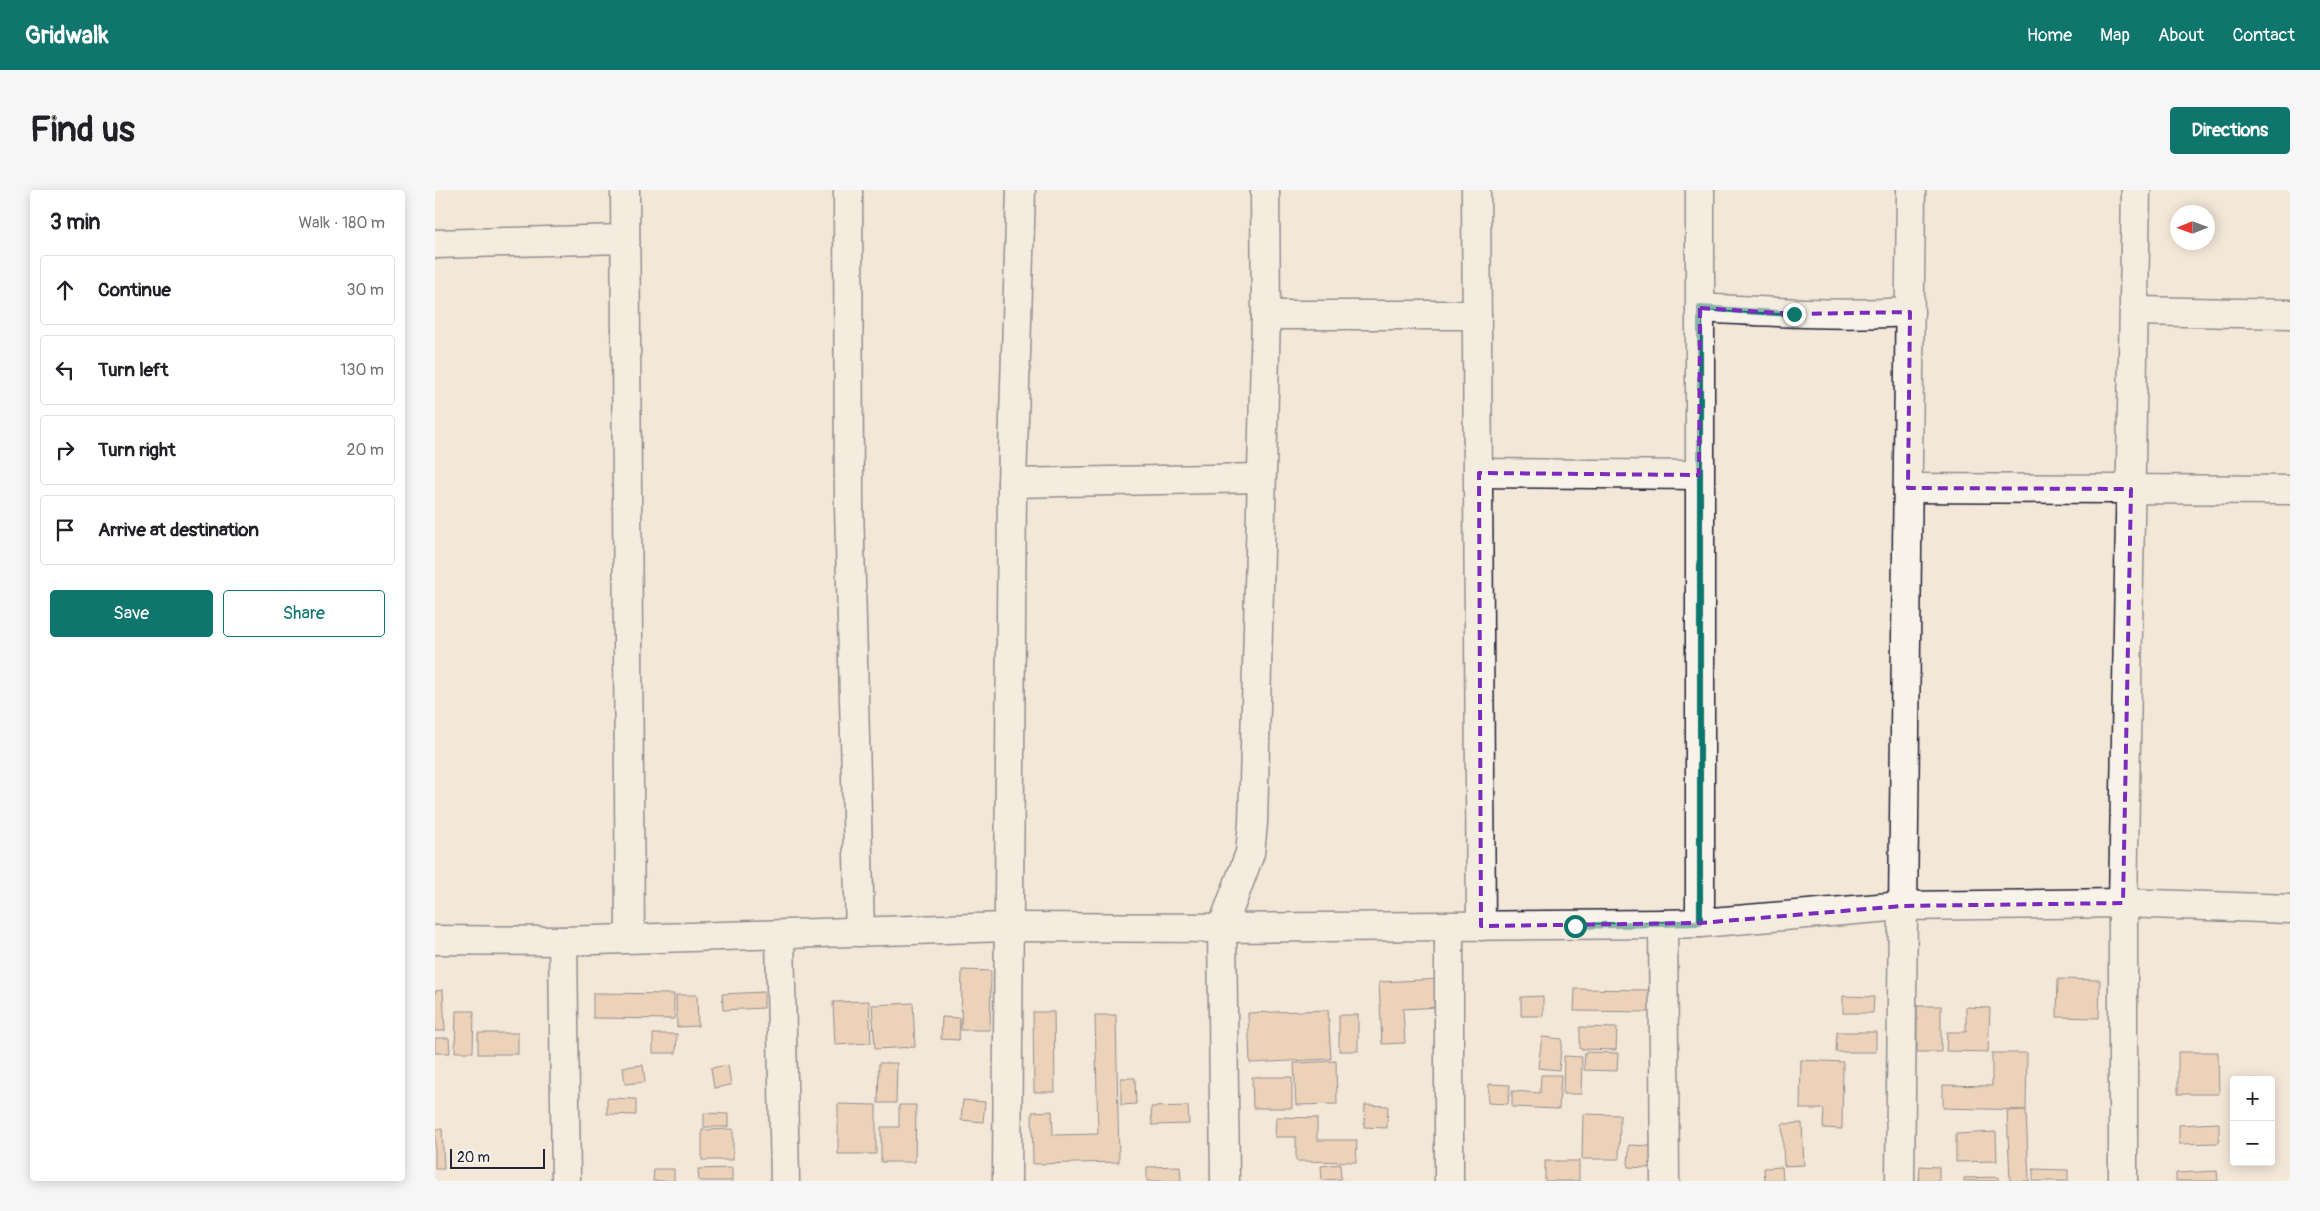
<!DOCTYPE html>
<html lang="en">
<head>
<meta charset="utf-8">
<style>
  body { margin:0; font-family:Pangolin,sans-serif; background:#f6f6f6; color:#202124 }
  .controls { position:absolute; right:15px; bottom:15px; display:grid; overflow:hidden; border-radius:5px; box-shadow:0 2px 12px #0003 }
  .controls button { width:45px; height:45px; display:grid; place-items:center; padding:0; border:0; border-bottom:1px solid #e0e0e0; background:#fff; color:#202124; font:25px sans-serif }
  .compass { position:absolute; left:1735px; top:15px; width:45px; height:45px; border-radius:50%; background:#fff; box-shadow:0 2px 12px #0003; rotate:269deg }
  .scale { position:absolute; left:15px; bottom:12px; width:95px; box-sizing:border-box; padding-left:5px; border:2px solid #22223b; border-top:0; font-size:14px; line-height:18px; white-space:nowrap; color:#22223b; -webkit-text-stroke:4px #f7f3e8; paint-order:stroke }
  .stop { position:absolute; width:15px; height:15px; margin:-11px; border:4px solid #0f766e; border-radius:50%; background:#fff }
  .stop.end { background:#0f766e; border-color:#fff; box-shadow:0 1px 5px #0008 }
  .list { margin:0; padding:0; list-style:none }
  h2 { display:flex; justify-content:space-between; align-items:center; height:65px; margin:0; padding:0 20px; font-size:21px }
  h2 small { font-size:16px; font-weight:400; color:#757577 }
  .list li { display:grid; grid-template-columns:32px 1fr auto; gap:15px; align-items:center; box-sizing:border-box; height:70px; margin:0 10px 10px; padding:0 10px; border:1px solid #e0e0e0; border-radius:5px }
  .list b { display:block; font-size:19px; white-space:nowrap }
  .list em { font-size:16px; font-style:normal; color:#757577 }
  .actions { display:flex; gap:10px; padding:15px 20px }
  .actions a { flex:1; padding:11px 0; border:1px solid #0f766e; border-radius:5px; text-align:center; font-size:18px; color:#0f766e }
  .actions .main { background:#0f766e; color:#fff }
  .icon { flex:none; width:28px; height:28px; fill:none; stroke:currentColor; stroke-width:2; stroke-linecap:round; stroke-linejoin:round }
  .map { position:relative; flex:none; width:1855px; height:991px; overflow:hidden; border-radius:5px }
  header { display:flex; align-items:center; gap:30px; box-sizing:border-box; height:70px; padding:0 25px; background:#0f766e; color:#fff }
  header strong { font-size:24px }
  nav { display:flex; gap:28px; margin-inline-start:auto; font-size:18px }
  .intro { display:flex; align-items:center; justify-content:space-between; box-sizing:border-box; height:120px; padding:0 30px }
  h1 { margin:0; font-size:35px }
  .button { padding:12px 22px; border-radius:5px; background:#0f766e; color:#fff; font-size:18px; font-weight:700 }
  main { display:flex; gap:30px; padding:0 30px }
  aside { flex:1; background:#fff; border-radius:5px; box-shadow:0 2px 12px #0003 }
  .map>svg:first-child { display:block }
  .building { fill:#e5b995; stroke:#22223b }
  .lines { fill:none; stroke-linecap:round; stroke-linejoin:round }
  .minor-casing { stroke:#22223b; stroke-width:31 }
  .tertiary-casing { stroke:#22223b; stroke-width:31 }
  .minor { stroke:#f7f3e8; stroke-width:28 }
  .tertiary { stroke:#f7f3e8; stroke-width:28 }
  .route { stroke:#0f766e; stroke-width:6 }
  .marked { fill:none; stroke:#7b2cbf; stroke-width:4; stroke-dasharray:10 6; stroke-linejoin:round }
</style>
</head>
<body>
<header>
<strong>Gridwalk</strong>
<nav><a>Home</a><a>Map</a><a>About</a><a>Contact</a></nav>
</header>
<div class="intro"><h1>Find us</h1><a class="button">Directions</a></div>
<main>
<aside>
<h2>3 min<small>Walk · 180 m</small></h2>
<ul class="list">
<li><svg class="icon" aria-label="ahead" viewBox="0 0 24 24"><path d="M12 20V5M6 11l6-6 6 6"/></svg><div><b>Continue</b></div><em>30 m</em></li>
<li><svg class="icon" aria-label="left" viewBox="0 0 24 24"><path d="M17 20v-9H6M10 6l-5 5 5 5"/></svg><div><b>Turn left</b></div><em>130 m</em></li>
<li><svg class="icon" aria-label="right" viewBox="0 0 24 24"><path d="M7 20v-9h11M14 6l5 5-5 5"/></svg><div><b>Turn right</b></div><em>20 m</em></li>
<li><svg class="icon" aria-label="arrive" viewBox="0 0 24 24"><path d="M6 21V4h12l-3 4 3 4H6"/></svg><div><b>Arrive at destination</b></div></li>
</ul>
<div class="actions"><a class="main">Save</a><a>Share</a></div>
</aside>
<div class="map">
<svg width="1855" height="991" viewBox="0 0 1855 991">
  <rect width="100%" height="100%" fill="#f3e7d7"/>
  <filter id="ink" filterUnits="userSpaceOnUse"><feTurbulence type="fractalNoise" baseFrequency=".02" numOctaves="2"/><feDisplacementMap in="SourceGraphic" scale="10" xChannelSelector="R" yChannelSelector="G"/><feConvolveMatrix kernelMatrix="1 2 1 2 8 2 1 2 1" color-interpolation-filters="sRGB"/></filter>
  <g filter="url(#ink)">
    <g class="building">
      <path d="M 527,780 L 556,781 L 555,840 L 526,840 Z"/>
      <path d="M 1005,789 L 1006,817 L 968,819 L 970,853 L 947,854 L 944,792 Z"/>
      <path d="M 1623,789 L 1665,790 L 1664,828 L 1622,827 Z"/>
      <path d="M 1140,799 L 1215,800 L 1215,822 L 1139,821 Z"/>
      <path d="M 8,800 L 10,841 L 0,841 L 0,801 Z"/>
      <path d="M 329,802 L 329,818 L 288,820 L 287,804 Z"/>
      <path d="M 158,803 L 239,804 L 239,829 L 158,828 Z"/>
      <path d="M 241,805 L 262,805 L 263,836 L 242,837 Z"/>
      <path d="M 1108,806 L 1108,826 L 1086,826 L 1086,807 Z"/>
      <path d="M 1408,806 L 1439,807 L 1438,823 L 1408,823 Z"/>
      <path d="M 434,811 L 436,853 L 400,855 L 398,812 Z"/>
      <path d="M 478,813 L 480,857 L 440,859 L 437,815 Z"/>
      <rect x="1482" y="816" width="24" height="46"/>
      <path d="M 1531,817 L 1555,818 L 1553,862 L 1511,861 L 1512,842 L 1531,842 Z"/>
      <path d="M 893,820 L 896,869 L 815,873 L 813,823 Z"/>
      <path d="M 21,821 L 39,821 L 38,862 L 20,862 Z"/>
      <path d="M 598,822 L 619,822 L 620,902 L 599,902 Z"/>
      <path d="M 660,825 L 681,825 L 684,972 L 598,974 L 597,922 L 617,921 L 618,945 L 663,944 Z"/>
      <rect x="904" y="825" width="19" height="36"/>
      <path d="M 507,827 L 525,828 L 524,850 L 506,849 Z"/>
      <path d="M 1145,837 L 1182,838 L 1181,860 L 1145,859 Z"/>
      <path d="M 1402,842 L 1441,842 L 1441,862 L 1401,862 Z"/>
      <rect x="43" y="843" width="40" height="21"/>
      <path d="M 218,844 L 242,844 L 241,863 L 218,863 Z"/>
      <path d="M 1107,847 L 1127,849 L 1124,880 L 1103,878 Z"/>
      <path d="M 0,848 L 14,848 L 15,863 L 0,863 Z"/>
      <path d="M 1150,862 L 1183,863 L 1182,881 L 1149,880 Z"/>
      <path d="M 1743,862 L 1783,862 L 1784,904 L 1743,904 Z"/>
      <path d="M 1557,863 L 1592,863 L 1591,920 L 1508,918 L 1508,895 L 1557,896 Z"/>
      <path d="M 1129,866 L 1147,867 L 1146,904 L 1128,904 Z"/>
      <path d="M 1366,870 L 1408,872 L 1407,939 L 1388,938 L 1389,919 L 1365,919 Z"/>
      <path d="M 901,871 L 902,914 L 861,915 L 859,873 Z"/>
      <path d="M 444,873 L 462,873 L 461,913 L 443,913 Z"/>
      <path d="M 208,875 L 210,892 L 190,894 L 188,877 Z"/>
      <path d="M 293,875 L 296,895 L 279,898 L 276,878 Z"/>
      <path d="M 1106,885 L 1126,885 L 1124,919 L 1077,917 L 1077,901 L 1105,903 Z"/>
      <path d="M 817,887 L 857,887 L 857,918 L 818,918 Z"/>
      <path d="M 686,888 L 700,888 L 701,914 L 686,915 Z"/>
      <path d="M 1054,894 L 1075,895 L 1073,914 L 1053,913 Z"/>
      <path d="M 172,908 L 201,909 L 201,925 L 172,924 Z"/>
      <path d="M 528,910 L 550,912 L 548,932 L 526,930 Z"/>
      <path d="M 403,914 L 441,915 L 441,964 L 403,964 Z"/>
      <path d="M 464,915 L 481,915 L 480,972 L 446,972 L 446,937 L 464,937 Z"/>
      <path d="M 930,915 L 953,916 L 952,938 L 929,937 Z"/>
      <path d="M 753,916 L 754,934 L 717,935 L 716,917 Z"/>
      <path d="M 1591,920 L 1594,991 L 1575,991 L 1572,921 Z"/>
      <path d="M 269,923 L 293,924 L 293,937 L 269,937 Z"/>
      <path d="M 1148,924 L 1185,925 L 1184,969 L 1147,969 Z"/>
      <path d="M 841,927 L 882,928 L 882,950 L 922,950 L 921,972 L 861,971 L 861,947 L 840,947 Z"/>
      <path d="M 1367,933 L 1369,975 L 1349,976 L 1347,934 Z"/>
      <path d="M 1784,933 L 1784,953 L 1744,954 L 1744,935 Z"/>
      <path d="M 0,939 L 7,939 L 9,979 L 0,979 Z"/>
      <path d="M 298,939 L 298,970 L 267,970 L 267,940 Z"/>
      <path d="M 1561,942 L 1562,971 L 1521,972 L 1521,944 Z"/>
      <path d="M 1194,955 L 1216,956 L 1215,978 L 1193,977 Z"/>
      <rect x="1110" y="971" width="34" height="20"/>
      <path d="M 905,974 L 906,989 L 887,990 L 886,976 Z"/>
      <path d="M 745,976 L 746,991 L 712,991 L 712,977 Z"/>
      <path d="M 1485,976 L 1504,977 L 1504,991 L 1484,991 Z"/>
      <path d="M 1347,977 L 1348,991 L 1330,991 L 1329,978 Z"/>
      <path d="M 297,978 L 297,991 L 264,991 L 263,979 Z"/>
      <path d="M 219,979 L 239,979 L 239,991 L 218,991 Z"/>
      <path d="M 1598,979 L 1633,980 L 1633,991 L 1598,991 Z"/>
      <path d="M 1782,981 L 1783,991 L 1741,991 L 1741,983 Z"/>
      <path d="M 1563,987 L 1563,991 L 1529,991 L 1529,988 Z"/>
    </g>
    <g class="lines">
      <g class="minor-casing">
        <g id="minor">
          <path d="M 190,0 L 195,748"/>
          <path d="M 413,0 L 414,315 L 425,742"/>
          <path d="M 1041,0 L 1046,736"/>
          <path d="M 1265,0 L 1265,733"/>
          <path d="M 0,54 L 189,49"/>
          <path d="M 1265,118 C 1335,122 1405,126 1475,122"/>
          <path d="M 1700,121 L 1855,124"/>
          <path d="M 831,125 L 1042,125"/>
          <path d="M 1044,283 L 1264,285"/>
          <path d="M 577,293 L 826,288"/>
          <path d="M 1473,298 L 1855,300"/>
          <path d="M 1228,734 L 1230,991"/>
          <path d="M 345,745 L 350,991"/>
          <path d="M 128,751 L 131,991"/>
          <path d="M 572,991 L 577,293 L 586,0"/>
          <path d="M 790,991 L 787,738 L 815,663 L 818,633 L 831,125 L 830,0"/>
          <path d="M 1014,991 L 1014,737"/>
          <path d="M 1465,991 L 1476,0"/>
          <path d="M 1688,991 L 1688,713 L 1701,0"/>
        </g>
      </g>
      <g class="tertiary-casing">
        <path id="tertiary" d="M 0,750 L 128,751 L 572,737 L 787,738 L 1228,734 L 1265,733 L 1467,716 L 1688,713 L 1855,719"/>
      </g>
      <use href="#minor" class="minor"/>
      <use href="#tertiary" class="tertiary"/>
    </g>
  </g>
  <g class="lines" filter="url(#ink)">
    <path class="route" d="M 1140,736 L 1265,733 L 1265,118 L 1359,124"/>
  </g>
  <path d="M0 0H1855V991H0ZM 1265,118 L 1359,124 L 1475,122 L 1473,298 L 1696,299 L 1688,713 L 1467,716 L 1265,733 L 1046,736 L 1044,283 L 1264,285 Z" fill="#f3e7d7" fill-opacity=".55" fill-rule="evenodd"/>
  <path class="marked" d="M 1265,118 L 1359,124 L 1475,122 L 1473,298 L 1696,299 L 1688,713 L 1467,716 L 1265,733 L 1046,736 L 1044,283 L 1264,285 Z"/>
</svg>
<div class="controls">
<button>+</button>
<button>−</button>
</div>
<svg class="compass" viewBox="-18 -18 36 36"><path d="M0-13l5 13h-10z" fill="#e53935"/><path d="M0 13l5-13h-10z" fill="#757577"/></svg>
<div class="scale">20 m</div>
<div class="stop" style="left:1140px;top:736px"></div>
<div class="stop end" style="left:1359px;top:124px"></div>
</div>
</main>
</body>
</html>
